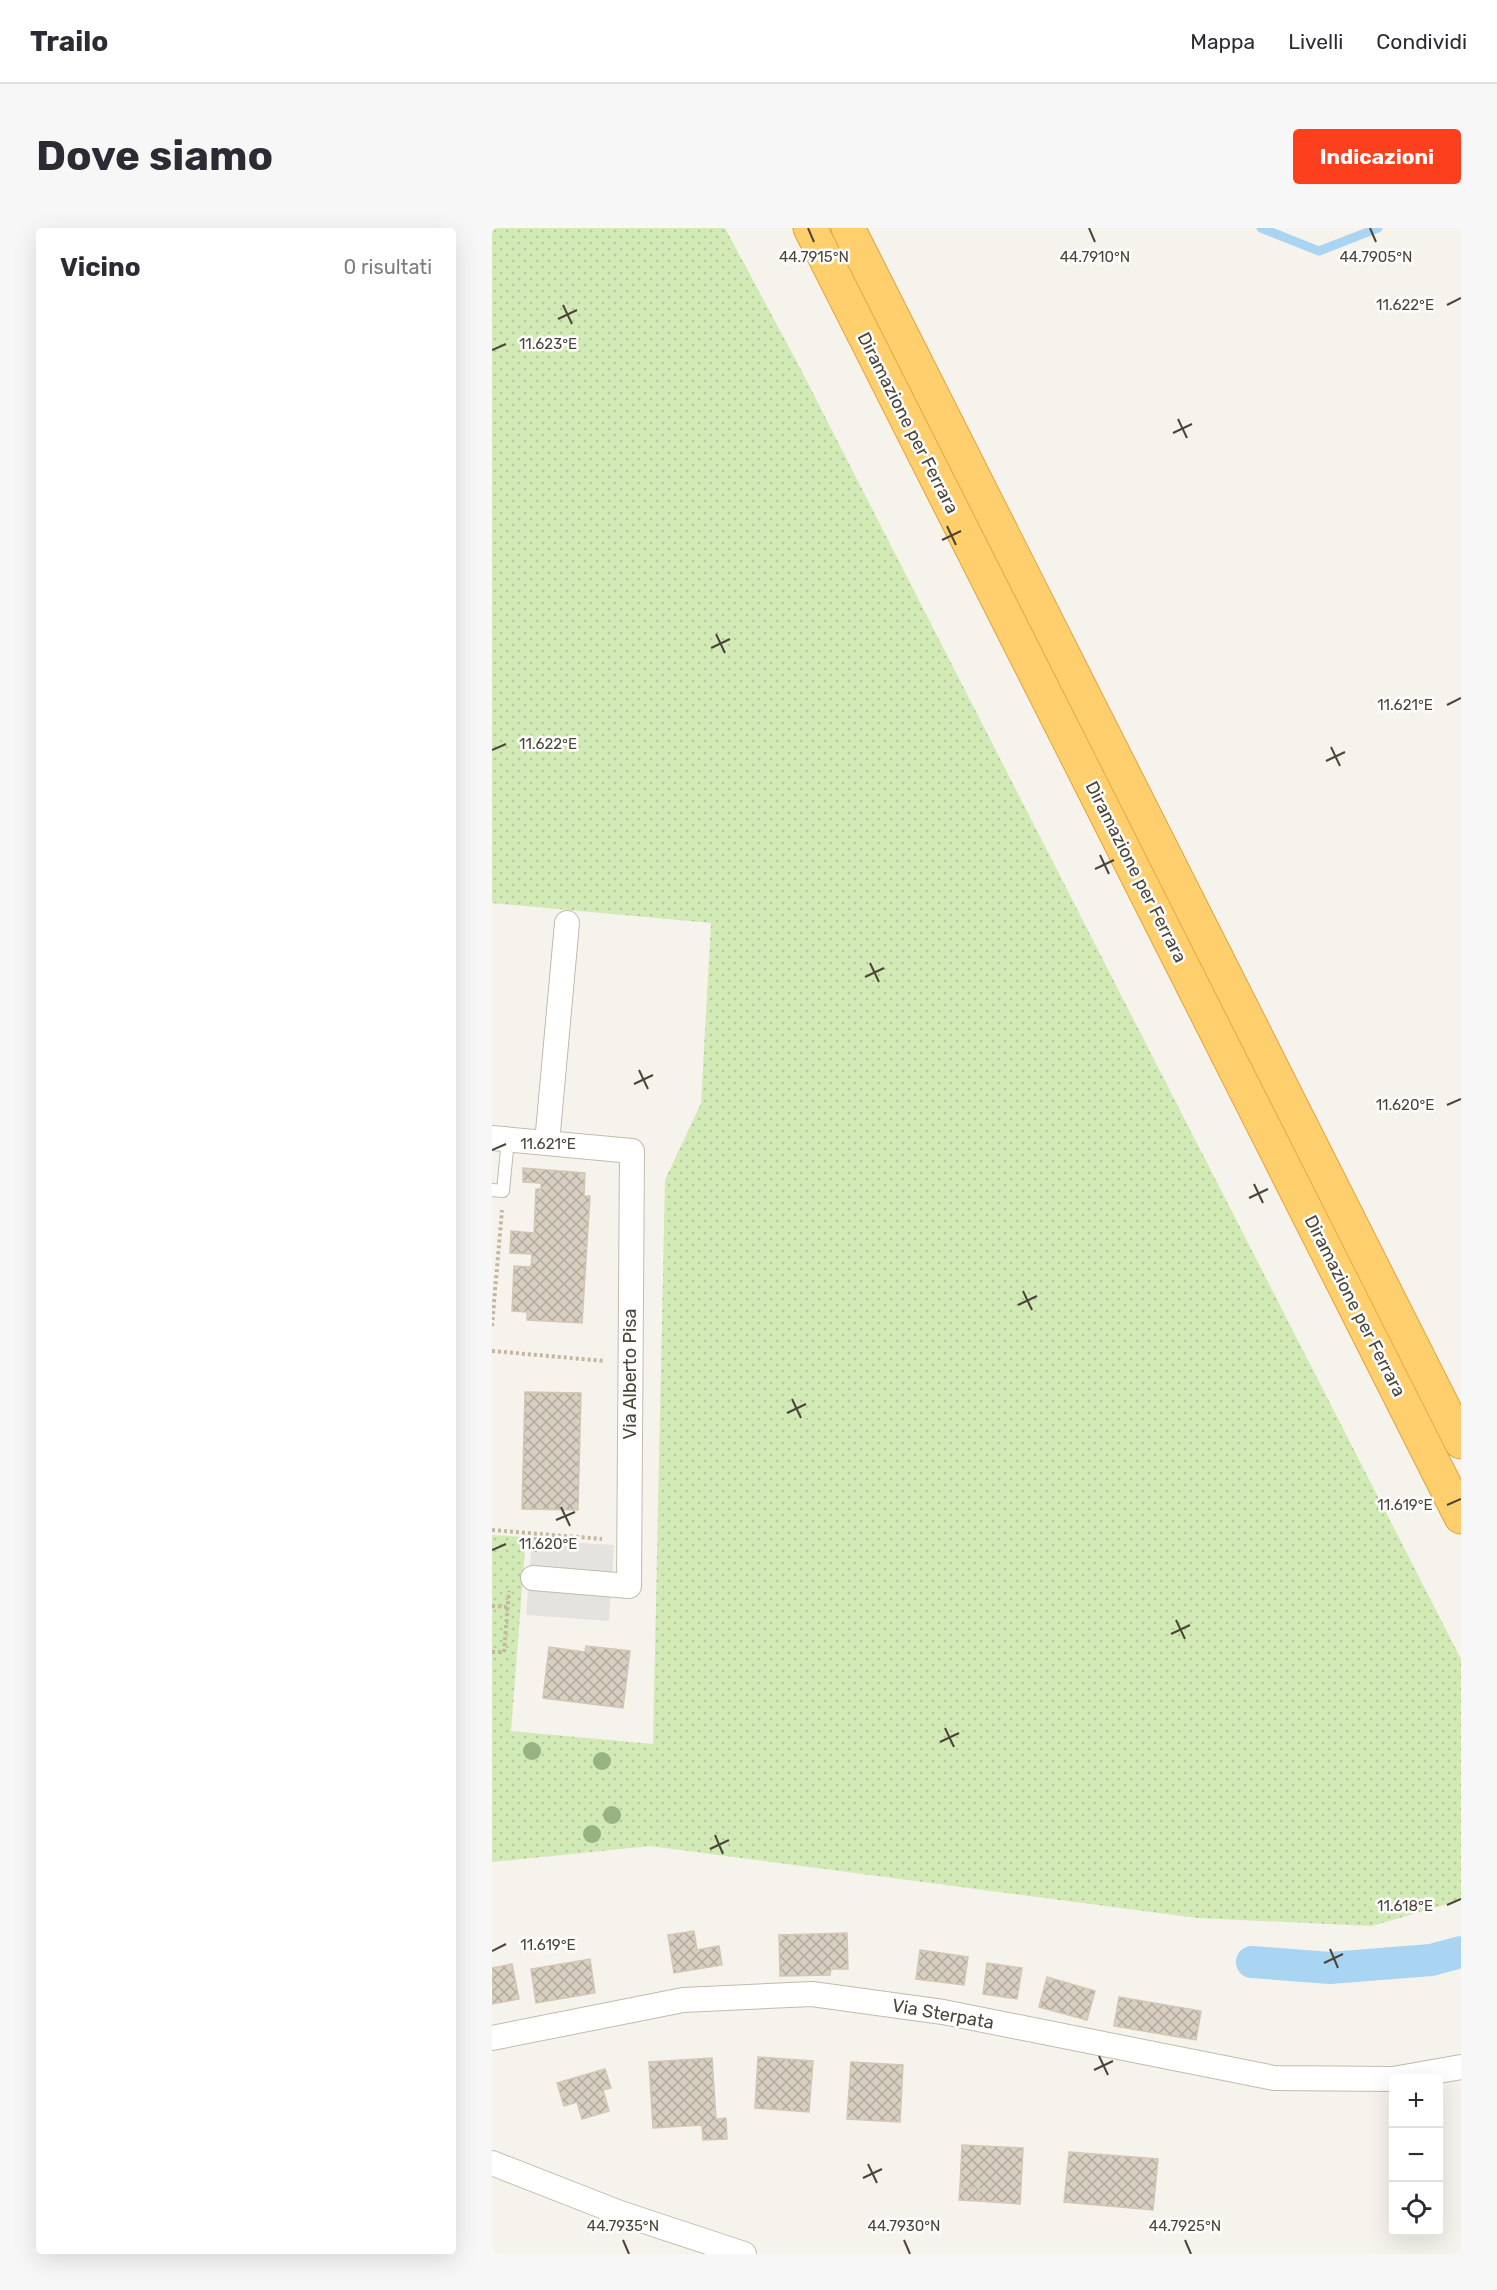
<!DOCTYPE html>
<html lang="it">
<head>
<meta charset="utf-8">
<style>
  body { margin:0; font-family:Rubik,sans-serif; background:#f7f7f7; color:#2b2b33 }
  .controls { position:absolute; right:18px; bottom:18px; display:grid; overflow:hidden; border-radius:6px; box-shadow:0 6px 24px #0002 }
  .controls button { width:54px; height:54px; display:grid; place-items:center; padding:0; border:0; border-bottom:2px solid #e1e1e2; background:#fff; color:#2b2b33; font:30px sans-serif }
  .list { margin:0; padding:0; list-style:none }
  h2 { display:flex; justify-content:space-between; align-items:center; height:78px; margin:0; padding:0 24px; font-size:26px }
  h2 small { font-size:20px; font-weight:400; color:#7c7c81 }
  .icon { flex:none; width:33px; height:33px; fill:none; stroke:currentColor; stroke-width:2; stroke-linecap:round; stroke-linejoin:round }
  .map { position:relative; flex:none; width:969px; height:2026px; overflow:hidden; border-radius:6px }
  header { display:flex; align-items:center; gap:36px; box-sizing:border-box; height:84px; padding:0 30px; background:#fff; border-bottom:2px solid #e1e1e2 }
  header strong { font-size:28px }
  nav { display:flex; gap:33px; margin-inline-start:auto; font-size:21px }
  .intro { display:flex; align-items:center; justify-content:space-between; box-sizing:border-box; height:144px; padding:0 36px }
  h1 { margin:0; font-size:42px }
  .button { padding:15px 27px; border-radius:6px; background:#fc3f1d; color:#fff; font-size:21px; font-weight:700 }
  main { display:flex; gap:36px; padding:0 36px }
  aside { flex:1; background:#fff; border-radius:6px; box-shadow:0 6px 24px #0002 }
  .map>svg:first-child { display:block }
  .grass { fill:url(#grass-dots) }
  .parking { fill:#e5e3e0 }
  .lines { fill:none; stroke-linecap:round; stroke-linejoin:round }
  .stream { stroke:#a9d4f2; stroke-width:9 }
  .canal { stroke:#a9d4f2; stroke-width:32 }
  .building { fill:url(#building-cross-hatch); stroke:#d3c7b4; stroke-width:1.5 }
  .lane-casing { stroke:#c2bbae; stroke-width:14 }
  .street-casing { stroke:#c2bbae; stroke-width:26 }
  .highway-casing { stroke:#e0a43c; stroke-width:35 }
  .path { stroke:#c4b79f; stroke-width:4; stroke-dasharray:3 3; stroke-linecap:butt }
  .lane { stroke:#fff; stroke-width:12 }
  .street { stroke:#fff; stroke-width:24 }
  .highway { stroke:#ffcf6e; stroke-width:33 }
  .tree { fill:#97b381 }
  .ticks { fill:none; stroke:#4b4439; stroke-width:2 }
  .labels { text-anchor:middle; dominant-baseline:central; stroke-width:5; stroke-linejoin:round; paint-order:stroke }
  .street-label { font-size:18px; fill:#4b4439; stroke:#fff }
  .ticks-label { font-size:15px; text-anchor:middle; fill:#4b4439; stroke:#fff; stroke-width:5; stroke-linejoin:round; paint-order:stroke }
</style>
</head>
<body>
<header>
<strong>Trailo</strong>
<nav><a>Mappa</a><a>Livelli</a><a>Condividi</a></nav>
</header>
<div class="intro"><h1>Dove siamo</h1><a class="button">Indicazioni</a></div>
<main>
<aside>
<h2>Vicino<small>0 risultati</small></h2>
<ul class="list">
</ul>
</aside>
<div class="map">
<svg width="969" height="2026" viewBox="0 0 969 2026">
  <defs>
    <pattern id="grass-dots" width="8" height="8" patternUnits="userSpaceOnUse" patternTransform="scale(1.5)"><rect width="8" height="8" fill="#d2eab5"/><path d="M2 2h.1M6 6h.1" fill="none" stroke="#b6ca9c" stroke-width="1.8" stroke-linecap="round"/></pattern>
    <pattern id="building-cross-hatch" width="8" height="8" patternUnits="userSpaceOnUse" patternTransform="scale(1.5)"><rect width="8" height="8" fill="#d8cfc1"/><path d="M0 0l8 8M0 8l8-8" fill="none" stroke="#b1aa9e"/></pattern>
  </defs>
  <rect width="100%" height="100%" fill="#f6f3ec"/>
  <path class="grass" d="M 0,0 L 233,0 L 306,136 L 969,1431 L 969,1672 L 880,1698 L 705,1690 L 158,1618 L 0,1634 L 0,1307 L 34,1309 L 19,1503 L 161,1516 L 173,952 L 209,875 L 219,695 L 0,675 Z"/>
  <path class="parking" d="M 40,1312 L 122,1317 L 117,1393 L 34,1387 Z"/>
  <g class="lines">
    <path class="stream" d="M 769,0 L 827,23 L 886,0"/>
    <path class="canal" d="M 760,1734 L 838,1740 L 939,1732 L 969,1724"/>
  </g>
  <g class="building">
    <path d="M 31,940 L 93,945 L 92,968 L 98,968 L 90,1095 L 35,1092 L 35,1084 L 20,1083 L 22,1038 L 39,1039 L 40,1026 L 18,1025 L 19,1003 L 42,1005 L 44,961 L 49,961 L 49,955 L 31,954 Z"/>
    <path d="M 33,1164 L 89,1165 L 86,1282 L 30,1281 Z"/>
    <path d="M 94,1418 L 138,1423 L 131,1480 L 51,1470 L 57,1419 L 93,1424 Z"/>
    <path d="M 202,1703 L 205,1722 L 227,1718 L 230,1737 L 182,1745 L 176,1707 Z"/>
    <path d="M 355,1705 L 356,1741 L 339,1741 L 338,1747 L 288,1748 L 287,1707 Z"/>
    <path d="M 428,1722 L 476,1729 L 472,1757 L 424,1751 Z"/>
    <path d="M 98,1731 L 103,1765 L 44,1775 L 39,1741 Z"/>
    <path d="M 495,1735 L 530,1740 L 525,1771 L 491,1766 Z"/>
    <path d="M 20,1736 L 27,1771 L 0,1776 L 0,1740 Z"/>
    <path d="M 555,1749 L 603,1763 L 595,1792 L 547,1779 Z"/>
    <path d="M 627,1769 L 709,1783 L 704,1812 L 622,1798 Z"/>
    <path d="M 266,1829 L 321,1833 L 317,1884 L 263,1880 Z"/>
    <path d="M 220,1830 L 224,1891 L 234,1890 L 235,1911 L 211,1912 L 210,1897 L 161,1900 L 157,1834 Z"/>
    <path d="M 359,1834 L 411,1837 L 408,1894 L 355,1891 Z"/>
    <path d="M 113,1841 L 119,1860 L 111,1862 L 117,1883 L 90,1891 L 85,1874 L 72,1878 L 65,1855 Z"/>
    <path d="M 470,1917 L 531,1920 L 528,1976 L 486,1973 L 487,1960 L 468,1959 Z"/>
    <path d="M 577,1924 L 666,1931 L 661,1982 L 572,1974 Z"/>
    <path d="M 468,1959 L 487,1960 L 486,1973 L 467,1972 Z"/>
  </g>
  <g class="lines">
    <g class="lane-casing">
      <path id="lane" d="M 0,962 L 11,963 L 16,911"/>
    </g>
    <g class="street-casing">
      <g id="street">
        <path d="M 0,910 L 140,923 L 137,1358 L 41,1350"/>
        <path d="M 55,915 L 75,695"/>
        <path d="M 0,1810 L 191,1772 L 320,1766 L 451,1784 L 782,1850 L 901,1851 L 969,1839"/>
        <path d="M 0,1935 L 128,1985 L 252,2026"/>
      </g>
    </g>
    <g class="highway-casing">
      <g id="highway">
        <path d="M 318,0 L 969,1289"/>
        <path d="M 356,0 L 969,1214"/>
      </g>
    </g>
    <g class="path">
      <path d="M 0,1098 L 10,982"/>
      <path d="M 0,1123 L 113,1133"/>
      <path d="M 0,1302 L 110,1311"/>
      <path d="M 43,1324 L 44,1306"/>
      <path d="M 0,1378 L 16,1379"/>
      <path d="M 0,1424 L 12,1424 L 17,1363"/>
    </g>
    <use href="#lane" class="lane"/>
    <use href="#street" class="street"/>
    <use href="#highway" class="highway"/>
  </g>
  <g class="tree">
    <circle cx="40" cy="1523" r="9"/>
    <circle cx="110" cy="1533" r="9"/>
    <circle cx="120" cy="1587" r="9"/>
    <circle cx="100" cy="1606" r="9"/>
  </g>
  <path class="ticks" d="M 316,0 L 322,14M 597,0 L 603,14M 878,0 L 884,14M 71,77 L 80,96M 955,77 L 969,70M 66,91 L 85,82M 0,122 L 14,116M 686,191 L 695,210M 681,205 L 700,196M 455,298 L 464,317M 450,312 L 469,303M 224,406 L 233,425M 219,420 L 238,411M 955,477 L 969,470M 839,519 L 848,538M 0,522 L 14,516M 834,533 L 853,524M 608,627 L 617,646M 603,641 L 622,632M 378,735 L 387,754M 373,749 L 392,740M 147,842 L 156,861M 142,856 L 161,847M 955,877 L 969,871M 0,922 L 14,916M 762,956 L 771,975M 757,970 L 776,961M 531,1063 L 540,1082M 526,1077 L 545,1068M 300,1171 L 309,1190M 295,1185 L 314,1176M 955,1277 L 969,1271M 69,1279 L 78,1298M 64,1292 L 83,1284M 0,1322 L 14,1316M 684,1392 L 693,1411M 679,1406 L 698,1397M 453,1500 L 462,1519M 448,1514 L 467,1505M 223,1607 L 231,1626M 218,1621 L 237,1612M 955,1677 L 969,1671M 838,1721 L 846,1740M 0,1723 L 14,1716M 832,1735 L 851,1726M 607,1828 L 616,1847M 602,1842 L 621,1833M 376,1936 L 385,1955M 371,1950 L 390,1941M 131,2012 L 137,2026M 412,2012 L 418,2026M 693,2012 L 699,2026"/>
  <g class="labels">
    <g class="street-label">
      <text transform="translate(416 195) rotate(63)">Diramazione per Ferrara</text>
      <text transform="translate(644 644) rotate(63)">Diramazione per Ferrara</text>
      <text transform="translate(863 1078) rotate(63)">Diramazione per Ferrara</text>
      <text transform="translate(138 1146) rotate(-90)">Via Alberto Pisa</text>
      <text transform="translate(451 1786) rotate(10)">Via Sterpata</text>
    </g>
  </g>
  <g class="ticks-label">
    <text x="603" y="34">44.7910°N</text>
    <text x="884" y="34">44.7905°N</text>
    <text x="322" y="34">44.7915°N</text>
    <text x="913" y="82">11.622°E</text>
    <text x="56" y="121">11.623°E</text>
    <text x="913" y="482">11.621°E</text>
    <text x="56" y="521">11.622°E</text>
    <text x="913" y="882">11.620°E</text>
    <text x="56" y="921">11.621°E</text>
    <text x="913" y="1282">11.619°E</text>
    <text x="56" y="1321">11.620°E</text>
    <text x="913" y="1683">11.618°E</text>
    <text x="56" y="1722">11.619°E</text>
    <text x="131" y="2003">44.7935°N</text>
    <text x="412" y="2003">44.7930°N</text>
    <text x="693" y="2003">44.7925°N</text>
  </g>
</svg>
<div class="controls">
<button>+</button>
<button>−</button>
<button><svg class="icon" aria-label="locate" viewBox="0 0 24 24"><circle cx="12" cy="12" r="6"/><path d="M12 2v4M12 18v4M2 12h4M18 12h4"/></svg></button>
</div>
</div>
</main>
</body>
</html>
